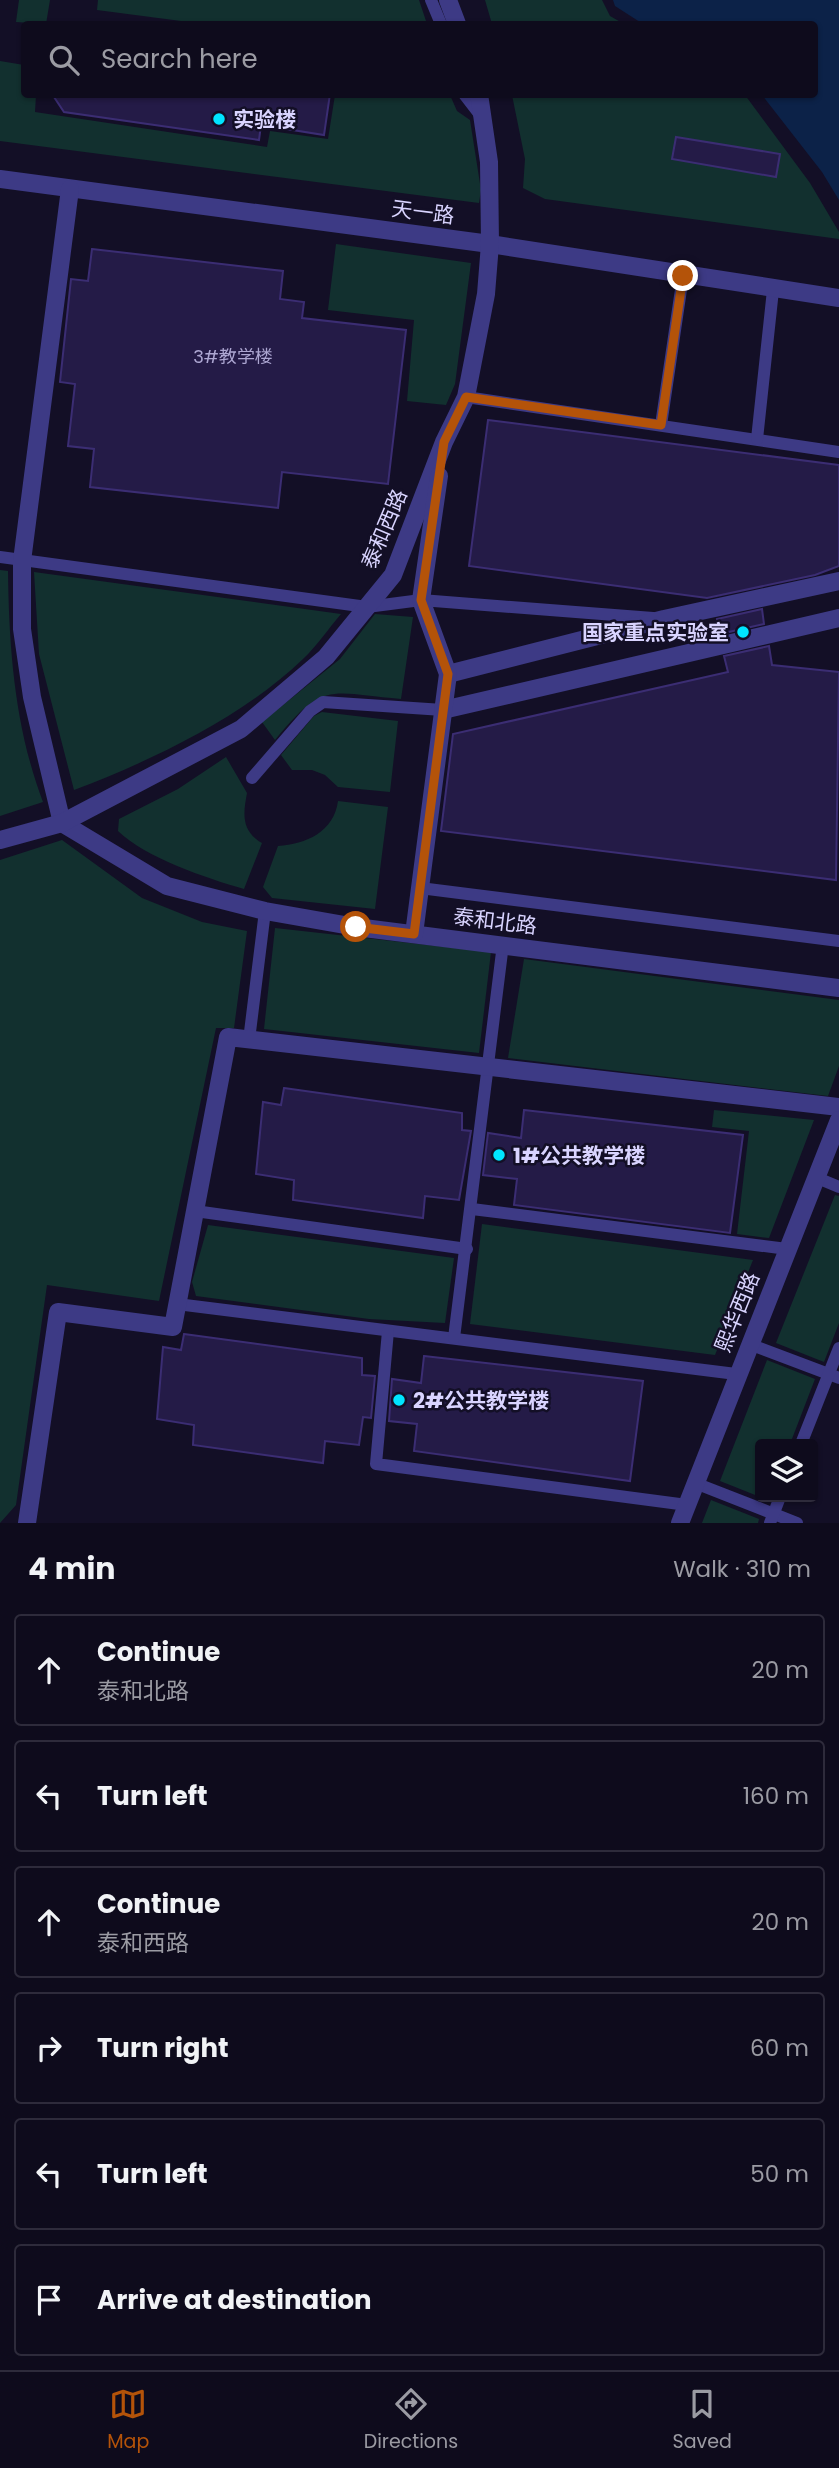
<!DOCTYPE html>
<html lang="en">
<head>
<meta charset="utf-8">
<style>
  body { margin:0; font-family:Poppins,"Noto Sans SC",sans-serif; background:#1c1929; color:#f1f3f6 }
  .controls { position:absolute; right:21px; bottom:21px; display:grid; overflow:hidden; border-radius:7px; box-shadow:0 2px 5px #0004 }
  .controls button { width:63px; height:63px; display:grid; place-items:center; padding:0; border:0; border-bottom:2px solid #2e2b3b; background:#0e0b1c; color:#f1f3f6; font:35px sans-serif }
  .stop { position:absolute; width:21px; height:21px; margin:-16px; border:5px solid #b45309; border-radius:50%; background:#fff }
  .stop.end { background:#b45309; border-color:#fff; box-shadow:0 2px 7px #0008 }
  .list { margin:0; padding:0; list-style:none }
  h2 { display:flex; justify-content:space-between; align-items:center; height:91px; margin:0; padding:0 28px; font-size:30px }
  h2 small { font-size:23px; font-weight:400; color:#9b9ba3 }
  .list li { display:grid; grid-template-columns:46px 1fr auto; gap:21px; align-items:center; box-sizing:border-box; height:112px; margin:0 14px 14px; padding:0 14px; border:2px solid #2e2b3b; border-radius:7px }
  .list b { display:block; font-size:26px; white-space:nowrap }
  .list p { margin:0; font-size:23px; white-space:nowrap; color:#9b9ba3 }
  .list em { font-size:23px; font-style:normal; color:#9b9ba3 }
  .icon { flex:none; width:38px; height:38px; fill:none; stroke:currentColor; stroke-width:2; stroke-linecap:round; stroke-linejoin:round }
  .map { position:relative; flex:none; width:839px; height:1523px; overflow:hidden }
  .search { position:absolute; background:#0e0b1c; box-shadow:0 2px 5px #0004; left:21px; right:21px; top:21px; height:77px; display:flex; align-items:center; gap:18px; box-sizing:border-box; padding:0 24px; border-radius:7px; color:#9b9ba3; font-size:26px }
  .sheet { height:847px; background:#0e0b1c }
  nav { display:flex; justify-content:space-around; align-items:center; box-sizing:border-box; height:98px; border-top:2px solid #2e2b3b; background:#0e0b1c; font-size:19px; color:#9b9ba3 }
  nav a { display:grid; justify-items:center; gap:4px }
  nav .on { color:#b45309 }
  .map>svg:first-child { display:block }
  .green { fill:#12302f }
  .water { fill:#0c2248 }
  .building { fill:#241b47; stroke:#3b2d73; stroke-width:2 }
  .lines { fill:none; stroke-linecap:round; stroke-linejoin:round }
  .lane { stroke:#3d3a85; stroke-width:12 }
  .street { stroke:#3d3a85; stroke-width:18 }
  .route { stroke:#b45309; stroke-width:9 }
  .poi-dot { fill:#00e5ff; stroke:#130f26; stroke-width:2.5 }
  .labels { text-anchor:middle; dominant-baseline:central; stroke-width:5; stroke-linejoin:round; paint-order:stroke }
  .number-label { font-size:18px; fill:#aca6d1 }
  .poi-label { font-size:21px; font-weight:bold; fill:#d9d4ff; stroke:#130f26; text-anchor:start }
  .street-label { font-size:21px; fill:#d9d4ff; stroke:#130f26 }
</style>
</head>
<body>
<div class="map">
<svg width="839" height="1523" viewBox="0 0 839 1523">
  <rect width="100%" height="100%" fill="#130f26"/>
  <g class="green">
    <path d="M 19,0 L 50,0 L 46,24 L 16,22 Z"/>
    <path d="M 98,0 L 419,0 L 427,24 L 204,24 L 97,10 Z"/>
    <path d="M 485,0 L 602,0 L 610,16 L 624,24 L 492,24 Z"/>
    <path d="M 0,61 L 24,65 L 24,94 L 36,95 L 35,112 L 267,147 L 270,131 L 328,139 L 335,95 L 450,95 L 457,111 L 470,120 L 481,190 L 479,203 L 0,141 Z"/>
    <path d="M 512,95 L 745,95 L 810,183 L 839,232 L 839,239 L 545,199 L 523,188 L 525,159 Z"/>
    <path d="M 336,244 L 471,263 L 455,384 L 446,405 L 407,401 L 414,320 L 328,310 Z"/>
    <path d="M 0,570 L 8,571 C 9,650 15,728 43,802 L 0,816 Z"/>
    <path d="M 34,572 L 341,614 C 328,629 317,646 303,659 C 243,717 151,761 74,790 L 39,654 Z"/>
    <path d="M 375,614 L 413,617 L 401,699 C 330,693 324,680 275,740 L 262,722 L 340,659 Z"/>
    <path d="M 322,712 L 398,721 L 390,792 L 338,787 L 325,775 L 312,770 L 292,770 L 281,755 L 314,716 Z"/>
    <path d="M 226,757 L 247,793 C 243,814 241,831 262,843 L 244,889 C 206,878 146,858 118,831 L 119,819 L 178,789 Z"/>
    <path d="M 338,801 L 388,807 L 375,909 L 272,898 L 263,887 L 278,846 C 306,844 334,832 338,801 Z"/>
    <path d="M 62,840 L 142,898 L 202,922 L 247,931 L 234,1028 L 216,1028 L 159,1301 L 47,1285 L 16,1505 L 0,1523 L 0,860 Z"/>
    <path d="M 275,928 L 491,952 L 479,1053 L 264,1029 Z"/>
    <path d="M 524,959 L 839,1000 L 839,1066 L 828,1096 L 508,1058 Z"/>
    <path d="M 714,1110 L 814,1120 L 769,1238 L 737,1234 L 749,1131 L 712,1127 Z"/>
    <path d="M 835,1195 L 839,1196 L 839,1323 L 824,1362 L 776,1343 Z"/>
    <path d="M 482,1224 L 753,1260 L 715,1355 L 470,1324 Z"/>
    <path d="M 208,1225 L 454,1258 L 445,1323 L 369,1319 L 196,1296 L 192,1282 Z"/>
    <path d="M 767,1360 L 815,1379 L 790,1444 L 760,1444 L 760,1497 L 769,1497 L 768,1500 L 720,1481 Z"/>
    <path d="M 711,1500 L 759,1519 L 758,1523 L 702,1523 Z"/>
  </g>
  <path class="water" d="M 613,0 L 839,0 L 839,200 L 822,172 L 762,95 L 814,94 L 814,24 L 643,24 L 615,6 Z"/>
  <g class="building">
    <path d="M 52,94 L 330,94 L 324,135 L 261,125 L 259,140 L 64,112 Z"/>
    <path d="M 676,137 L 780,154 L 776,177 L 672,159 Z"/>
    <path d="M 92,249 L 283,271 L 280,299 L 304,302 L 302,318 L 406,330 L 388,484 L 282,472 L 278,508 L 90,487 L 94,449 L 68,446 L 75,384 L 60,382 L 71,279 L 88,281 Z"/>
    <path d="M 488,420 L 839,465 L 839,566 L 815,575 L 707,598 L 469,566 Z"/>
    <path d="M 762,609 L 764,624 L 720,634 L 717,619 Z"/>
    <path d="M 769,646 L 772,665 L 839,672 L 836,880 L 441,831 L 453,734 L 728,672 L 724,656 Z"/>
    <path d="M 284,1088 L 462,1113 L 462,1130 L 471,1131 L 459,1200 L 425,1196 L 423,1218 L 293,1200 L 294,1180 L 256,1174 L 263,1102 L 281,1105 Z"/>
    <path d="M 524,1110 L 743,1135 L 730,1233 L 514,1205 L 517,1179 L 483,1175 L 488,1133 L 521,1138 Z"/>
    <path d="M 184,1334 L 362,1358 L 362,1375 L 375,1376 L 371,1418 L 363,1417 L 359,1445 L 325,1441 L 323,1463 L 193,1445 L 194,1425 L 157,1419 L 163,1347 L 181,1350 Z"/>
    <path d="M 424,1356 L 643,1381 L 630,1481 L 414,1451 L 417,1424 L 389,1421 L 392,1379 L 421,1383 Z"/>
  </g>
  <g class="lines">
    <g class="lane">
      <path d="M 431,0 L 441,24"/>
      <path d="M 464,94 L 481,116"/>
      <path d="M 466,397 L 839,452"/>
      <path d="M 661,425 L 683,276"/>
      <path d="M 757,439 L 773,290"/>
      <path d="M 0,557 L 367,607 L 421,600 L 653,618"/>
      <path d="M 252,778 L 310,711 L 323,702 L 443,710"/>
      <path d="M 420,888 L 839,941"/>
      <path d="M 249,1040 L 265,911"/>
      <path d="M 815,1177 L 839,1187"/>
      <path d="M 472,1209 L 787,1249"/>
      <path d="M 195,1211 L 467,1249"/>
      <path d="M 177,1304 L 736,1374"/>
      <path d="M 388,1331 L 376,1464 L 687,1505"/>
      <path d="M 454,1338 L 503,944"/>
      <path d="M 749,1344 L 839,1378"/>
      <path d="M 801,1444 L 839,1348"/>
      <path d="M 695,1483 L 797,1523"/>
      <path d="M 770,1523 L 780,1497"/>
    </g>
    <g class="street">
      <path d="M 448,0 L 457,24"/>
      <path d="M 0,179 L 490,244 L 839,298"/>
      <path d="M 448,674 L 664,619 L 839,581"/>
      <path d="M 443,710 L 839,618"/>
      <path d="M 62,823 L 167,886 L 265,911 L 356,927 L 839,988"/>
      <path d="M 62,823 L 32,697 L 22,629 L 22,561 L 70,189"/>
      <path d="M 0,840 L 62,823 L 241,729 L 326,657 L 393,575 L 444,442 L 466,397 L 486,294 L 490,244 L 489,162 L 479,94"/>
      <path d="M 414,934 L 448,674 L 421,600 L 439,476"/>
      <path d="M 27,1523 L 58,1312 L 173,1327 L 228,1037 L 839,1107"/>
      <path d="M 680,1523 L 839,1120"/>
    </g>
  </g>
  <g class="lines">
    <path class="route" d="M 356,927 L 414,934 L 448,674 L 421,600 L 444,442 L 466,397 L 661,425 L 683,276"/>
  </g>
  <g class="poi-dot">
    <circle cx="219" cy="119" r="7"/>
    <circle cx="743" cy="632" r="7"/>
    <circle cx="499" cy="1155" r="7"/>
    <circle cx="399" cy="1400" r="7"/>
  </g>
  <g class="labels">
    <g class="number-label">
      <text x="233" y="356">3#教学楼</text>
    </g>
    <g class="poi-label">
      <text x="233" y="119">实验楼</text>
      <text x="729" y="632" text-anchor="end">国家重点实验室</text>
      <text x="513" y="1155">1#公共教学楼</text>
      <text x="413" y="1400">2#公共教学楼</text>
    </g>
    <g class="street-label">
      <text transform="translate(423 212) rotate(7)">天一路</text>
      <text transform="translate(384 529) rotate(-67)">泰和西路</text>
      <text transform="translate(495 921) rotate(7)">泰和北路</text>
      <text transform="translate(737 1312) rotate(-68)">熙华西路</text>
    </g>
  </g>
</svg>
<div class="controls">
<button><svg class="icon" aria-label="layers" viewBox="0 0 24 24"><path d="M12 4l9 5-9 5-9-5zM3 14l9 5 9-5"/></svg></button>
</div>
<div class="stop" style="left:356px;top:927px"></div>
<div class="stop end" style="left:683px;top:276px"></div>
<div class="search"><svg class="icon" aria-label="search" viewBox="0 0 24 24"><circle cx="10" cy="10" r="6"/><path d="M15 15l6 6"/></svg>Search here</div>
</div>
<section class="sheet">
<h2>4 min<small>Walk · 310 m</small></h2>
<ul class="list">
<li><svg class="icon" aria-label="ahead" viewBox="0 0 24 24"><path d="M12 20V5M6 11l6-6 6 6"/></svg><div><b>Continue</b><p>泰和北路</p></div><em>20 m</em></li>
<li><svg class="icon" aria-label="left" viewBox="0 0 24 24"><path d="M17 20v-9H6M10 6l-5 5 5 5"/></svg><div><b>Turn left</b></div><em>160 m</em></li>
<li><svg class="icon" aria-label="ahead" viewBox="0 0 24 24"><path d="M12 20V5M6 11l6-6 6 6"/></svg><div><b>Continue</b><p>泰和西路</p></div><em>20 m</em></li>
<li><svg class="icon" aria-label="right" viewBox="0 0 24 24"><path d="M7 20v-9h11M14 6l5 5-5 5"/></svg><div><b>Turn right</b></div><em>60 m</em></li>
<li><svg class="icon" aria-label="left" viewBox="0 0 24 24"><path d="M17 20v-9H6M10 6l-5 5 5 5"/></svg><div><b>Turn left</b></div><em>50 m</em></li>
<li><svg class="icon" aria-label="arrive" viewBox="0 0 24 24"><path d="M6 21V4h12l-3 4 3 4H6"/></svg><div><b>Arrive at destination</b></div></li>
</ul>
</section>
<nav>
<a class="on"><svg class="icon" aria-label="map" viewBox="0 0 24 24"><path d="M3 6l6-2 6 2 6-2v14l-6 2-6-2-6 2zM9 4v14M15 6v14"/></svg>Map</a>
<a><svg class="icon" aria-label="directions" viewBox="0 0 24 24"><path d="M12 3l9 9-9 9-9-9zM9 14v-3h6M13 9l2 2-2 2"/></svg>Directions</a>
<a><svg class="icon" aria-label="saved" viewBox="0 0 24 24"><path d="M7 4h10v16l-5-4-5 4z"/></svg>Saved</a>
</nav>
</body>
</html>
